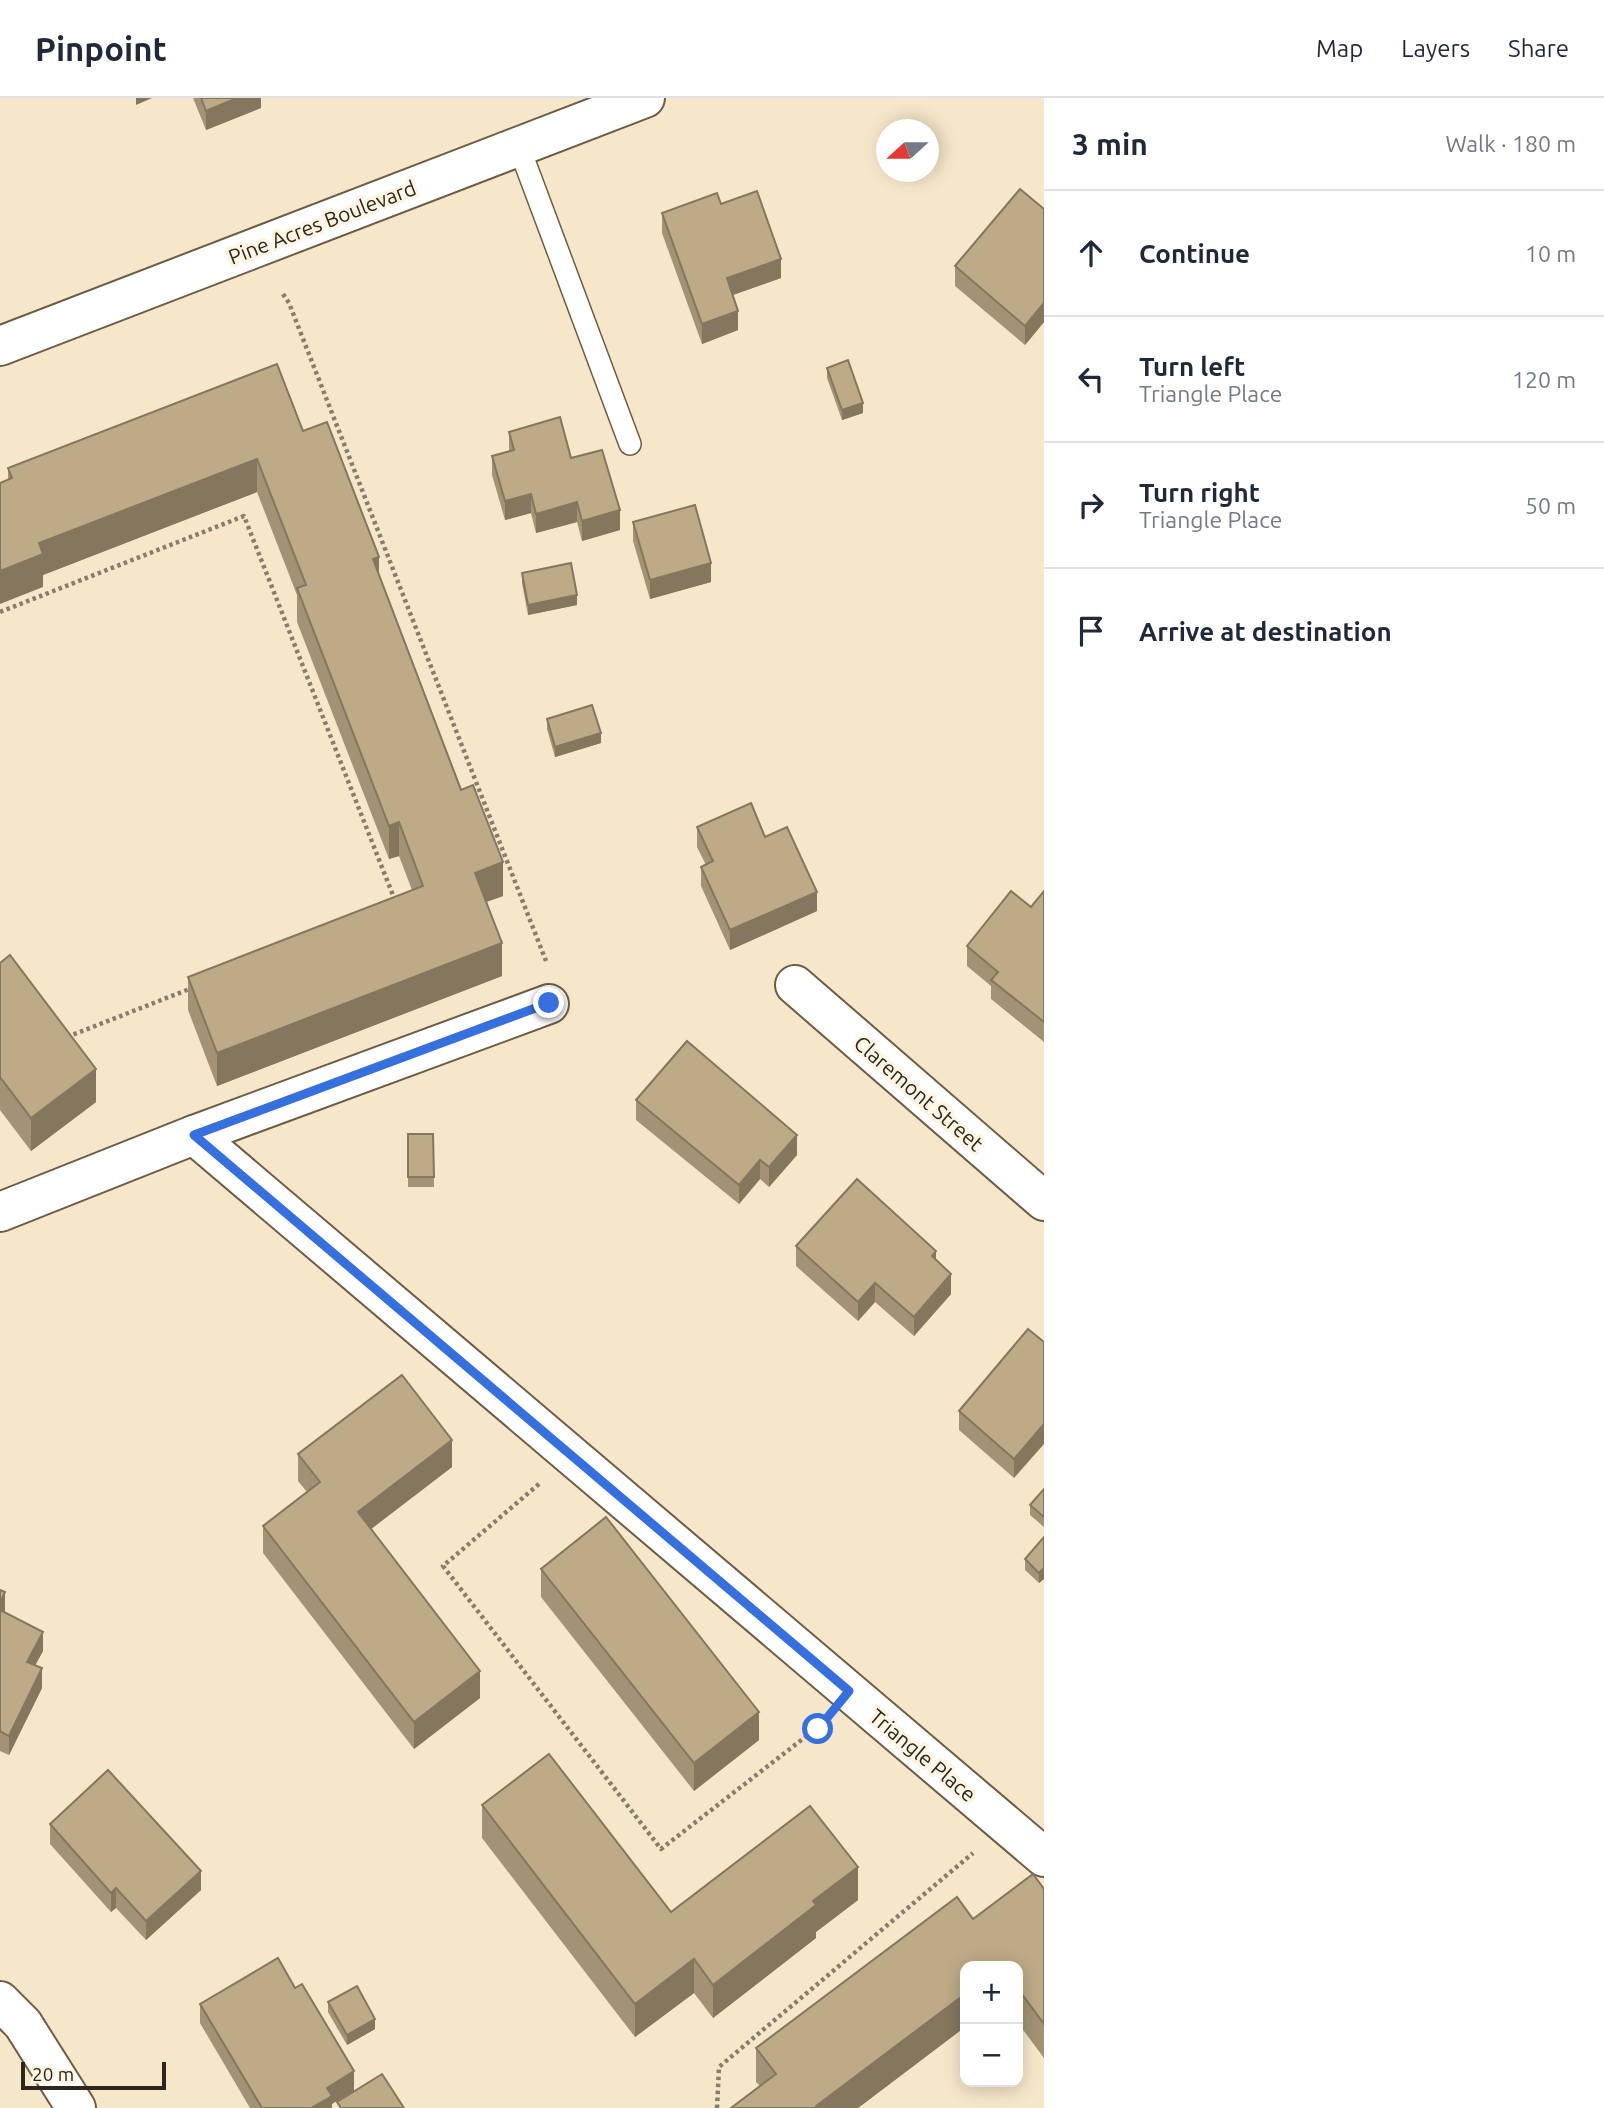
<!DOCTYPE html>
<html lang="en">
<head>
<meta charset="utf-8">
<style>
  body { margin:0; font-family:Ubuntu,sans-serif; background:#f6f6f7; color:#1f2937 }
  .controls { position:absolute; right:21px; bottom:21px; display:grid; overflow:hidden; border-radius:14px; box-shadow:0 4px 18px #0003 }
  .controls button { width:63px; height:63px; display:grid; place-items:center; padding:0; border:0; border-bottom:2px solid #e0e1e3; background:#fff; color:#1f2937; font:35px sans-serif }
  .compass { position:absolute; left:876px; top:21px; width:63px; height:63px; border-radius:50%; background:#fff; box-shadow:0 4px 18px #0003; rotate:249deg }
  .scale { position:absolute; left:21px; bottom:18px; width:145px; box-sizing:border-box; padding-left:7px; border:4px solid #2c261b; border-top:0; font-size:19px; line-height:24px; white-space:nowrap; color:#2c261b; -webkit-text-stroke:5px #fff5e4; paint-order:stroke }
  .stop { position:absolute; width:21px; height:21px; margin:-16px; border:5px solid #366fde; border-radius:50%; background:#fff }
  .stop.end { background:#366fde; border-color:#fff; box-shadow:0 2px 7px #0008 }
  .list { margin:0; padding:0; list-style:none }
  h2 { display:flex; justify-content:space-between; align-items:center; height:91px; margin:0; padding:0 28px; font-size:30px }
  h2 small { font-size:23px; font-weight:400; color:#747a83 }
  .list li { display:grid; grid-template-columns:46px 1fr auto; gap:21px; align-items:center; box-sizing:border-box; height:126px; padding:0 28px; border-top:2px solid #e0e1e3 }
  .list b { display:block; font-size:26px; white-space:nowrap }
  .list p { margin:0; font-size:23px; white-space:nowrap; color:#747a83 }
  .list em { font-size:23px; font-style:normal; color:#747a83 }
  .icon { flex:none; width:38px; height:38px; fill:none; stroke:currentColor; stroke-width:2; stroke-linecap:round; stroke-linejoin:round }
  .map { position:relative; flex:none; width:1044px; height:2010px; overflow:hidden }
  header { display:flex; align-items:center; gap:42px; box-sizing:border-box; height:98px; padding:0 35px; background:#fff; border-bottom:2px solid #e0e1e3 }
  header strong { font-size:33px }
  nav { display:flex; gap:38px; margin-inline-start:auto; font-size:24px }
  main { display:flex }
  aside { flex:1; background:#fff }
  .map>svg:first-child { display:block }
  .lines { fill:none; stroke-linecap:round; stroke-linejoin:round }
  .service-casing { stroke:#6b5d44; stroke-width:24 }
  .minor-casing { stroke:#6b5d44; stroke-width:42 }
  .path { stroke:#887d6a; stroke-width:4.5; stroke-dasharray:3.5 3.5; stroke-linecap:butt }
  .service { stroke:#fff; stroke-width:21 }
  .minor { stroke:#fff; stroke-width:38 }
  .wall { fill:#a39274 }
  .shaded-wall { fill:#84775e }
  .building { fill:#bdaa87; stroke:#84775e; stroke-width:2 }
  .route { stroke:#366fde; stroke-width:9 }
  .labels { text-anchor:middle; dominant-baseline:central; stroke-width:7; stroke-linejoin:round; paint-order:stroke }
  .street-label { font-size:21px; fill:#2c261b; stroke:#fff5e4 }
</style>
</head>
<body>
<header>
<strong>Pinpoint</strong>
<nav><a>Map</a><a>Layers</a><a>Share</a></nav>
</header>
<main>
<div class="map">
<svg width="1044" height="2010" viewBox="0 0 1044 2010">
  <rect width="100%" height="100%" fill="#f7e7ca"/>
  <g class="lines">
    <g class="service-casing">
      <path id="service" d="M 519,49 L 630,346"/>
    </g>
    <g class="minor-casing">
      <g id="minor">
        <path d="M 0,248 L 645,0"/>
        <path d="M 795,887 L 1044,1103"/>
        <path d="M 549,906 L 194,1037 L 1044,1759"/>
        <path d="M 0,1114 L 194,1037"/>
        <path d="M 0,1903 L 23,1926 L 76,2010"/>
      </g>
    </g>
    <g class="path">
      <path d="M 283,196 L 289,205 L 546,863"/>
      <path d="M 0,514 L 244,418 L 396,805"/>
      <path d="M 67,939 L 192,890"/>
      <path d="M 539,1386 L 443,1468 L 661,1751 L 822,1626"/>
      <path d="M 717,2010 L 719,1969 L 973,1755"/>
    </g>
    <use href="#service" class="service"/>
    <use href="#minor" class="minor"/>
  </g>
  <g class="wall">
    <path d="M 193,0 L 261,0 L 261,10 L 206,32 Z"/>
    <path d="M 721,106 L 781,180 L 733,197 L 738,232 L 702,246 L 662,135 L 662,115 Z"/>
    <path d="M 1044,111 L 1044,224 L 1025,247 L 955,188 L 955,168 Z"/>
    <path d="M 827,270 L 863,315 L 842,322 L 827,280 Z"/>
    <path d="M 303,333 L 379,477 L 503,798 L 486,804 L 502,878 L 217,988 L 188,912 L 188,879 L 412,792 L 399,758 L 389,761 L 297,524 L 297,497 L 257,394 L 43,477 L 43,489 L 8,382 L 8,370 Z"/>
    <path d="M 509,334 L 571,360 L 620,432 L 582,443 L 577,424 L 536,435 L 531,415 L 505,422 L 492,377 L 492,358 L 509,353 Z"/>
    <path d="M 633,424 L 711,484 L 650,501 L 633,443 Z"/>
    <path d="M 522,475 L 577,507 L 528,517 L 522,485 Z"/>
    <path d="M 547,621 L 601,645 L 555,659 L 547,631 Z"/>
    <path d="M 697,729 L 765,739 L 817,813 L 730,852 L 701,788 L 701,769 L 706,767 L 697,749 Z"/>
    <path d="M 1044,793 L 1044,944 L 991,901 L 991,888 L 967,868 L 967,848 L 1031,809 Z"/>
    <path d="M 0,865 L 96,1004 L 31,1053 L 0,1012 Z"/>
    <path d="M 636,1002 L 797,1057 L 769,1089 L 760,1081 L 739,1106 L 636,1022 Z"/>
    <path d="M 408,1036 L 433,1036 L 434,1089 L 408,1089 Z"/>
    <path d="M 796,1148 L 936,1163 L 951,1196 L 914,1238 L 875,1204 L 858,1223 L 796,1168 Z"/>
    <path d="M 1028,1231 L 1014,1380 L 959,1332 L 959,1313 Z"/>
    <path d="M 298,1356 L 452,1369 L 371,1431 L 480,1600 L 414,1651 L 263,1455 L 263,1428 L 307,1394 L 298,1383 Z"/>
    <path d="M 1044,1391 L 1044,1429 L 1030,1417 L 1030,1407 Z"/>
    <path d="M 1044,1439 L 1044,1481 L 1039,1485 L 1025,1472 L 1025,1461 Z"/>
    <path d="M 541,1471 L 759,1642 L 694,1693 L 541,1499 Z"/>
    <path d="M 0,1492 L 5,1515 L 43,1553 L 35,1567 L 42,1590 L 9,1657 L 0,1653 Z"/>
    <path d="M 482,1707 L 671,1814 L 858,1802 L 816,1834 L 816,1840 L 713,1920 L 694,1895 L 635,1939 L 482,1740 Z"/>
    <path d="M 50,1726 L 201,1792 L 146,1842 L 116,1810 L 111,1814 L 50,1746 Z"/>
    <path d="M 1044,1791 L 1044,1960 L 1018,1925 L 1018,1868 L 965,1868 L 965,1929 L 858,2010 L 760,1988 L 756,1984 L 756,1950 L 973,1821 Z"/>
    <path d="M 328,1904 L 375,1931 L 347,1947 L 328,1914 Z"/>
    <path d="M 200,1906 L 332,2006 L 332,2010 L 250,2010 L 200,1925 Z"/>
  </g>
  <g class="shaded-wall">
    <path d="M 136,0 L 152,0 L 136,7 Z"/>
    <path d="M 237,0 L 261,0 L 261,10 L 206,32 L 206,13 Z"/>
    <path d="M 781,161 L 781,180 L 727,199 L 727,180 Z"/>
    <path d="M 1044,205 L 1044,224 L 1025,247 L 1025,228 Z"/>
    <path d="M 738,213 L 738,232 L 702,246 L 702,226 Z"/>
    <path d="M 863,305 L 863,315 L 842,322 L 842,312 Z"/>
    <path d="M 257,361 L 257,394 L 43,477 L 43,489 L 0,506 L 0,473 L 39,445 Z"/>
    <path d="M 531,396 L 531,415 L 505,422 L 505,403 Z"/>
    <path d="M 577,404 L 577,424 L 536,435 L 536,416 Z"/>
    <path d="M 620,412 L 620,432 L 582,443 L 582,423 Z"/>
    <path d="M 379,459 L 379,492 L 373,461 Z"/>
    <path d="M 711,465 L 711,484 L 650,501 L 650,482 Z"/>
    <path d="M 577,497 L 577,507 L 528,517 L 528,507 Z"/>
    <path d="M 601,635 L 601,645 L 555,659 L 555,649 Z"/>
    <path d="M 399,724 L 399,758 L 389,761 L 389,728 Z"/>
    <path d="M 503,764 L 503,798 L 475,808 L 475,775 Z"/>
    <path d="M 817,794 L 817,813 L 730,852 L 730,832 Z"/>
    <path d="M 502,845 L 502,878 L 217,988 L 217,955 Z"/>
    <path d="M 96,971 L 96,1004 L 31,1053 L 31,1020 Z"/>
    <path d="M 797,1037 L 797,1057 L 769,1089 L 769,1069 Z"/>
    <path d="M 760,1062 L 760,1081 L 739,1106 L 739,1087 Z"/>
    <path d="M 936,1153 L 936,1172 L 932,1158 Z"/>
    <path d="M 951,1176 L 951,1196 L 914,1238 L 914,1219 Z"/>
    <path d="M 875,1185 L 875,1204 L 858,1223 L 858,1204 Z"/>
    <path d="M 1044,1326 L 1044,1346 L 1014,1380 L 1014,1361 Z"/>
    <path d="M 452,1342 L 452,1369 L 358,1441 L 358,1414 Z"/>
    <path d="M 1044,1470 L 1044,1481 L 1039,1485 L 1039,1475 Z"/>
    <path d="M 5,1494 L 5,1514 L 0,1524 L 0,1505 Z"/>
    <path d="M 43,1534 L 43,1553 L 27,1583 L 27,1564 Z"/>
    <path d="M 42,1570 L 42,1590 L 9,1657 L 9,1638 Z"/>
    <path d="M 480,1573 L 480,1600 L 414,1651 L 414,1624 Z"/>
    <path d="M 759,1614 L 759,1642 L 694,1693 L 694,1665 Z"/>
    <path d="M 858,1769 L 858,1802 L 816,1834 L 816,1840 L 713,1920 L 713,1887 L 813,1803 Z"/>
    <path d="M 201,1773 L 201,1792 L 146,1842 L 146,1823 Z"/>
    <path d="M 116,1790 L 116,1810 L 111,1814 L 111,1795 Z"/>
    <path d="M 694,1861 L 694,1895 L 635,1939 L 635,1906 Z"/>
    <path d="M 965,1896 L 965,1929 L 858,2010 L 816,2010 L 816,2008 Z"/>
    <path d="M 375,1921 L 375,1931 L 347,1947 L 347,1937 Z"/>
    <path d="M 354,1973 L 354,1993 L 332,2006 L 332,2010 L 311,2010 L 327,1990 Z"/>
  </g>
  <g class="building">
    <path d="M 201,0 L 237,0 L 206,13 Z"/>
    <path d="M 1020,91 L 1044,111 L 1044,205 L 1025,228 L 955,168 Z"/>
    <path d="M 757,93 L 781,161 L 727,180 L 738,213 L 702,226 L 662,115 L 717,95 L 721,106 Z"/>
    <path d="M 848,262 L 863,305 L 842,312 L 827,270 Z"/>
    <path d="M 277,266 L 303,333 L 327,324 L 379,459 L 373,461 L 461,692 L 473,687 L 503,764 L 475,775 L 502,845 L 217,955 L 188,879 L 423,788 L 399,724 L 389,728 L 297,490 L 306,487 L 257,361 L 39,445 L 43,456 L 0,473 L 0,385 L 12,380 L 8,370 Z"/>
    <path d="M 560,319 L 571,360 L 602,352 L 620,412 L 582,423 L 577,404 L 536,416 L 531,396 L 505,403 L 492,358 L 514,352 L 509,334 Z"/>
    <path d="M 695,407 L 711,465 L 650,482 L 633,424 Z"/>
    <path d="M 571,465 L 577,497 L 528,507 L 522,475 Z"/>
    <path d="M 592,607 L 601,635 L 555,649 L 547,621 Z"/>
    <path d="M 751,705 L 765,739 L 787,729 L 817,794 L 730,832 L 701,769 L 713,763 L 697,729 Z"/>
    <path d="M 1011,793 L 1031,809 L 1044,793 L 1044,924 L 991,882 L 998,874 L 967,848 Z"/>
    <path d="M 10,857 L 96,971 L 31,1020 L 0,979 L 0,865 Z"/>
    <path d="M 687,943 L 797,1037 L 769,1069 L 760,1062 L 739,1087 L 636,1002 Z"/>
    <path d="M 408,1036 L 433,1036 L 434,1079 L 408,1079 Z"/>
    <path d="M 857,1081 L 936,1153 L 932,1158 L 951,1176 L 914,1219 L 875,1185 L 858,1204 L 796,1148 Z"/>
    <path d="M 1028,1231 L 1044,1244 L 1044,1326 L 1014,1361 L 959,1313 Z"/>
    <path d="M 402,1277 L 452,1342 L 358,1414 L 480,1573 L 414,1624 L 263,1428 L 320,1384 L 298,1356 Z"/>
    <path d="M 1044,1391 L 1044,1419 L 1030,1407 Z"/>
    <path d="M 606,1419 L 759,1614 L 694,1665 L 541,1471 Z"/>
    <path d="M 1044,1439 L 1044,1470 L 1039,1475 L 1025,1461 Z"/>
    <path d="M 0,1492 L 5,1494 L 0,1505 Z"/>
    <path d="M 0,1512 L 43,1534 L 27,1564 L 42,1570 L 9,1638 L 0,1633 Z"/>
    <path d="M 549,1656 L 671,1814 L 810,1708 L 858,1769 L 813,1803 L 816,1807 L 713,1887 L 694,1861 L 635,1906 L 482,1707 Z"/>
    <path d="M 108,1672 L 201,1773 L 146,1823 L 116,1790 L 111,1795 L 50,1726 Z"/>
    <path d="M 1033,1776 L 1044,1791 L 1044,1926 L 1018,1891 L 1018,1868 L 965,1868 L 965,1896 L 816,2008 L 818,2010 L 731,2010 L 776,1976 L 756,1950 L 957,1799 L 973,1821 Z"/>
    <path d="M 278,1860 L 295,1890 L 302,1886 L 354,1973 L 327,1990 L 332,1998 L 311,2010 L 262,2010 L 200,1906 Z"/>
    <path d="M 357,1888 L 375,1921 L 347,1937 L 328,1904 Z"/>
    <path d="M 382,1976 L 404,2010 L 341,2010 L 337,2004 Z"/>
  </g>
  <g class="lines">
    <path class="route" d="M 549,905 L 194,1037 L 849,1593 L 818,1631"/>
  </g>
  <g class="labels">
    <g class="street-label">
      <text transform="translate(322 124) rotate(-21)">Pine Acres Boulevard</text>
      <text transform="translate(919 995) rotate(41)">Claremont Street</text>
      <text transform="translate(923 1657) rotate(40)">Triangle Place</text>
    </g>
  </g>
</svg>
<div class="controls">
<button>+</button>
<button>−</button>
</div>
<svg class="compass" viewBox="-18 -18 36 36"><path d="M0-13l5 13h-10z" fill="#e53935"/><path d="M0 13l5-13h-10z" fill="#747a83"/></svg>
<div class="scale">20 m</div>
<div class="stop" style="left:818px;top:1631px"></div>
<div class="stop end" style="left:549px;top:905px"></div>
</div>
<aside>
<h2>3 min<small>Walk · 180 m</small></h2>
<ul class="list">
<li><svg class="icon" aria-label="ahead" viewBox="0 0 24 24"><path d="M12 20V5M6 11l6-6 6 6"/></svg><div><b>Continue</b></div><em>10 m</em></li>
<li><svg class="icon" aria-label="left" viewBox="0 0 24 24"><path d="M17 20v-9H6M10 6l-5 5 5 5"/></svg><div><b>Turn left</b><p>Triangle Place</p></div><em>120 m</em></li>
<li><svg class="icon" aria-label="right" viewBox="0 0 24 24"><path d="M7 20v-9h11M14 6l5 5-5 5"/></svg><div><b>Turn right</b><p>Triangle Place</p></div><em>50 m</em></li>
<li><svg class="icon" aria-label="arrive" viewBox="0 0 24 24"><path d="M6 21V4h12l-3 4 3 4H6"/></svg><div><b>Arrive at destination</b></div></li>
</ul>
</aside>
</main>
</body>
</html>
